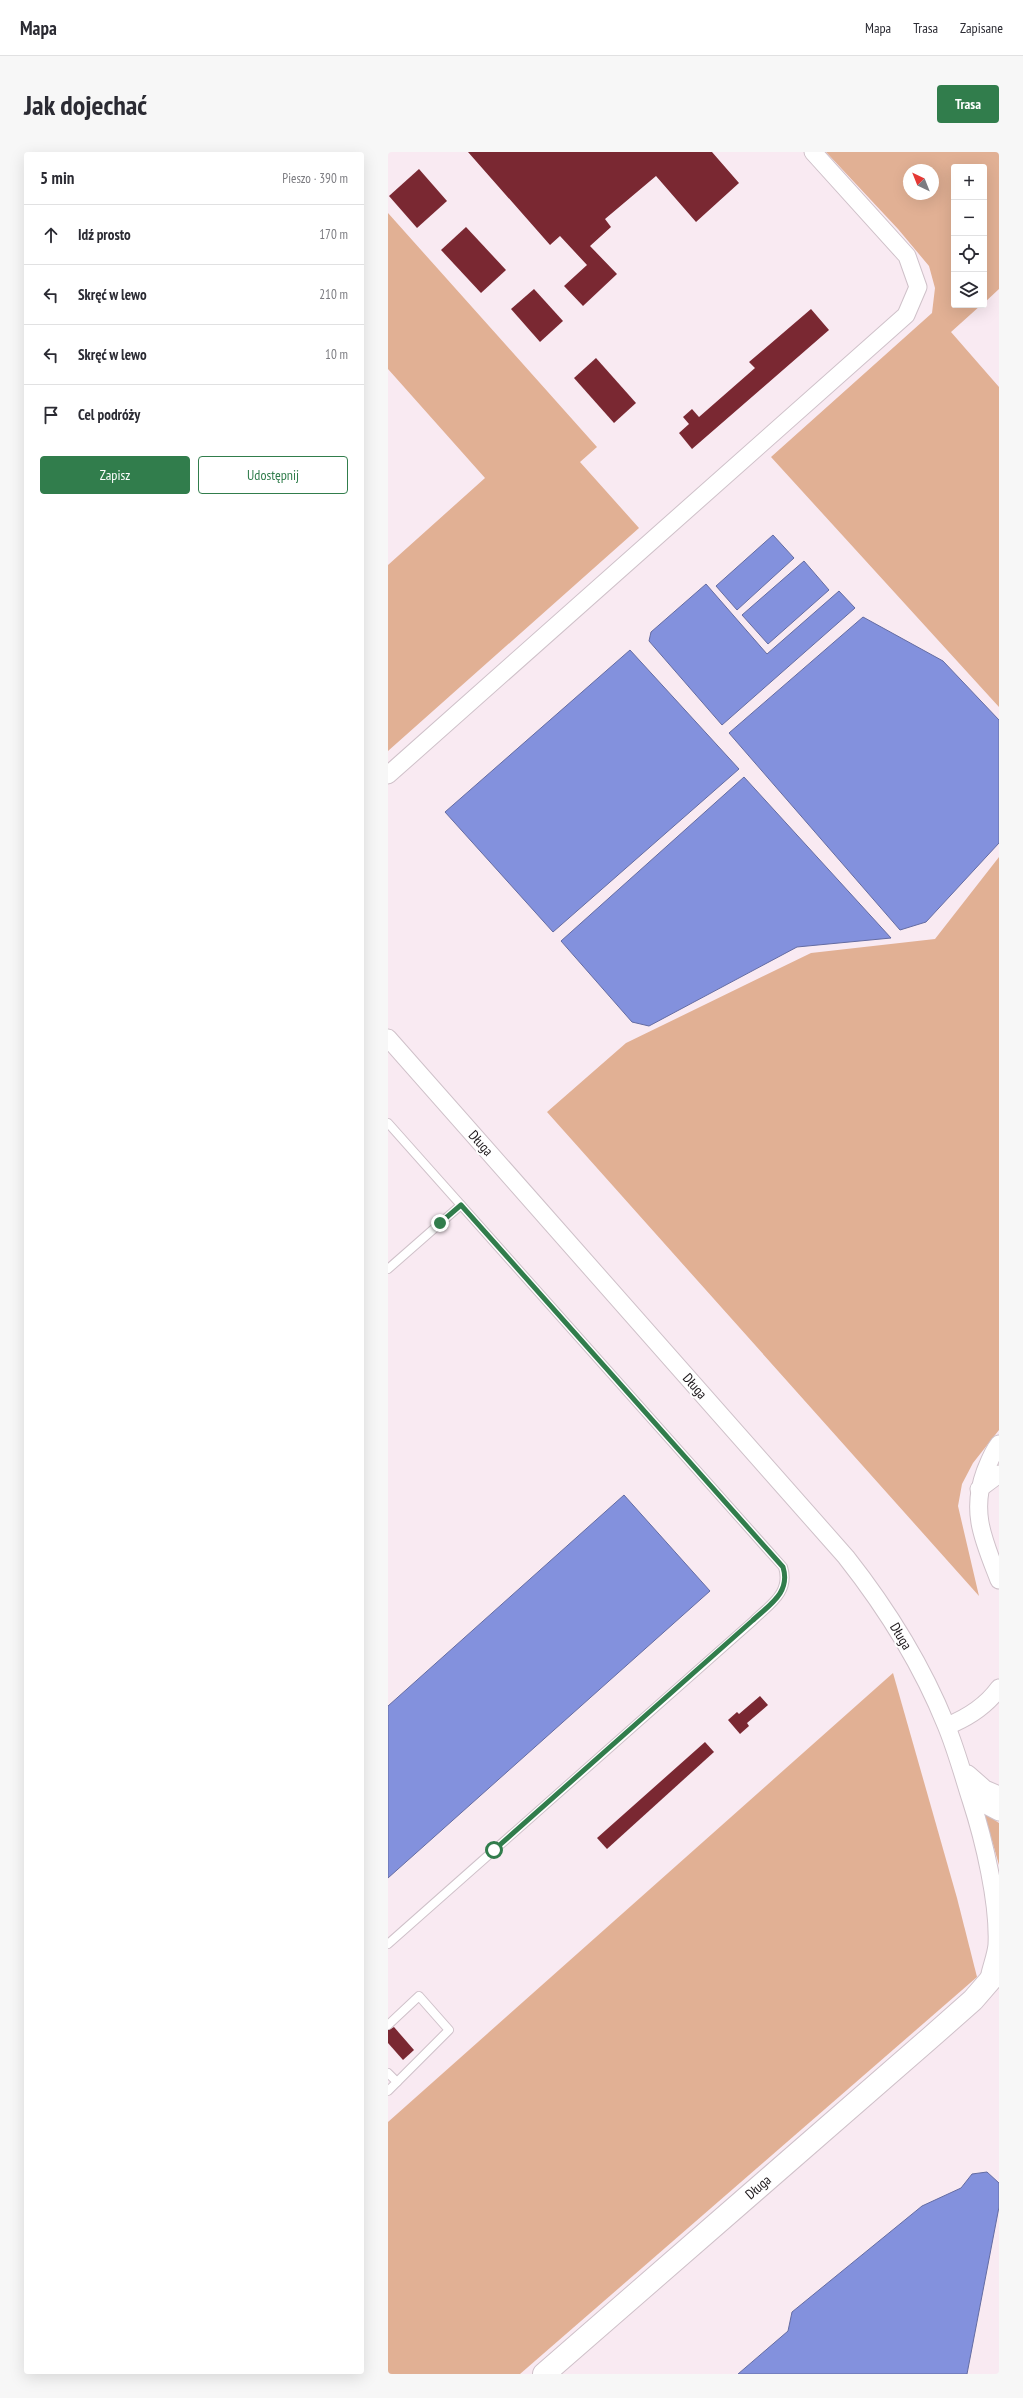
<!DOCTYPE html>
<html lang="pl">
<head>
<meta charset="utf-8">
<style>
  body { margin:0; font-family:"PT Sans Narrow",sans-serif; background:#f7f7f7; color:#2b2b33 }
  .controls { position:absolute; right:12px; top:12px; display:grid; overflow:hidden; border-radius:4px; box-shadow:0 4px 16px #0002 }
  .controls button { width:36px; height:36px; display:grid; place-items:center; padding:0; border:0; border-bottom:1px solid #e1e1e2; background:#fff; color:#2b2b33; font:20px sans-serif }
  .compass { position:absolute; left:515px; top:12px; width:36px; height:36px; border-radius:50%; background:#fff; box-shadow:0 4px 16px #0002; rotate:317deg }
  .stop { position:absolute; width:12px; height:12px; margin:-9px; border:3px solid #317d4c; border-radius:50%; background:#fff }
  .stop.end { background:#317d4c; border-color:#fff; box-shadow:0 1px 4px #0008 }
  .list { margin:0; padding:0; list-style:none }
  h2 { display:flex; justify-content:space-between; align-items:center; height:52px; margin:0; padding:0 16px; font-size:17px }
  h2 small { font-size:13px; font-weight:400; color:#7c7c81 }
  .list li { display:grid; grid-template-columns:26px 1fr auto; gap:12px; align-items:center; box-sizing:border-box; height:60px; padding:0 16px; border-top:1px solid #e1e1e2 }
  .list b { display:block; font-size:15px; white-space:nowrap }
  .list em { font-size:13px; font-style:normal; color:#7c7c81 }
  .actions { display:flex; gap:8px; padding:12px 16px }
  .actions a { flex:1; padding:9px 0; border:1px solid #317d4c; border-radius:4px; text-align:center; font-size:14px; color:#317d4c }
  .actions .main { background:#317d4c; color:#fff }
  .icon { flex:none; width:22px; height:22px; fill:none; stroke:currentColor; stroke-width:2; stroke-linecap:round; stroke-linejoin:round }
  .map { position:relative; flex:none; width:611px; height:2222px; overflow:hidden; border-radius:4px }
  header { display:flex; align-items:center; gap:24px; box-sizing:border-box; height:56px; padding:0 20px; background:#fff; border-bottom:1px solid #e1e1e2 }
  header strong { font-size:19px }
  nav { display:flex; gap:22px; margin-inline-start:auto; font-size:14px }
  .intro { display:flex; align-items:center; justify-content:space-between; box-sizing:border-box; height:96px; padding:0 24px }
  h1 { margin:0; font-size:28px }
  .button { padding:10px 18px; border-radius:4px; background:#317d4c; color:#fff; font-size:14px; font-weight:700 }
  main { display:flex; gap:24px; padding:0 24px }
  aside { flex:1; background:#fff; border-radius:4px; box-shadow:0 4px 16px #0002 }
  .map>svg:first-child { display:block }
  .green { fill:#e1b094; fill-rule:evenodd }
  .water { fill:#8391dd; stroke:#646ca2 }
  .building { fill:#7a2832 }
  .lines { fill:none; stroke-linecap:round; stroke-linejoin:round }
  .service-casing { stroke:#cfc1c9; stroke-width:10 }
  .minor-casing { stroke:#cfc1c9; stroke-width:19 }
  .secondary-casing { stroke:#cfc1c9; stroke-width:24 }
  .service { stroke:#fff; stroke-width:8 }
  .minor { stroke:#fff; stroke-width:17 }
  .secondary { stroke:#fff; stroke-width:22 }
  .route { stroke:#317d4c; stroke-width:5 }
  .labels { text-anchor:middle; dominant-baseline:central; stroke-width:4; stroke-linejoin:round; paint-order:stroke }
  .street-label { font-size:14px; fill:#1c171a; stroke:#fff }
</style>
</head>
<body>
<header>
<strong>Mapa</strong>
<nav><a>Mapa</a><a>Trasa</a><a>Zapisane</a></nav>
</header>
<div class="intro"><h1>Jak dojechać</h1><a class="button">Trasa</a></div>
<main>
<aside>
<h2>5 min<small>Pieszo · 390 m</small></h2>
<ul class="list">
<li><svg class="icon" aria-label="ahead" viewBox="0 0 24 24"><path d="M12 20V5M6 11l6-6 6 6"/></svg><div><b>Idź prosto</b></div><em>170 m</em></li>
<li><svg class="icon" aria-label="left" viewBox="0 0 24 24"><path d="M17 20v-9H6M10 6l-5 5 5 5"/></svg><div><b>Skręć w lewo</b></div><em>210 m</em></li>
<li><svg class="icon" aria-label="left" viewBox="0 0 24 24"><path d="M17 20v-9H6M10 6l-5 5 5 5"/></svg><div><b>Skręć w lewo</b></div><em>10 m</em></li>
<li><svg class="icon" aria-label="arrive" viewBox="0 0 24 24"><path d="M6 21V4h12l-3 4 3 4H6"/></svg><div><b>Cel podróży</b></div></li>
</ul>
<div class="actions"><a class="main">Zapisz</a><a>Udostępnij</a></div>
</aside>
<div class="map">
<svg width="611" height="2222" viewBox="0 0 611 2222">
  <rect width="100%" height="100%" fill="#f9eaf2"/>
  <g class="green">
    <path d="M 438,0 L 611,0 L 611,137 L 596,151 L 596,15 L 566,15 L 566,153 L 593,153 L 563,180 L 611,235 L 611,555 L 383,305 L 544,161 L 547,136 L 541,114 L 510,77 ZM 521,18 L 545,18 L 545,42 L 521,42 Z"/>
    <path d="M 0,61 L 209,295 L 192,310 L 251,376 L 0,599 L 0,413 L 97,326 L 0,217 Z"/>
    <path d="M 611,705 L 611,1278 L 585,1311 L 574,1332 L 570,1354 L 591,1444 L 159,960 L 238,891 L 423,801 L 547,787 Z"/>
    <path d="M 505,1521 L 569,1746 L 589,1825 L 132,2222 L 0,2222 L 0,1970 Z"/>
    <path d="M 596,1661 L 611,1671 L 611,1713 Z"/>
  </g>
  <g class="water">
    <path d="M 385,383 L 406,406 L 349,458 L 328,434 Z"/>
    <path d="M 416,409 L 441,438 L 380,492 L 354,463 Z"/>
    <path d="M 318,432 L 379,502 L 451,439 L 467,456 L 334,573 L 261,489 L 263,480 Z"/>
    <path d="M 475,465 L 555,509 L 611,568 L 611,691 L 538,770 L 512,778 L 341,581 Z"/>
    <path d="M 242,498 L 351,617 L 165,780 L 57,660 Z"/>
    <path d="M 356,625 L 503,786 L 409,795 L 261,874 L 244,870 L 173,789 Z"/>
    <path d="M 236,1343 L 322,1439 L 0,1726 L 0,1554 Z"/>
    <path d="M 599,2020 L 611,2031 L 611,2055 L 579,2222 L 350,2222 L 400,2179 L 404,2160 L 534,2054 L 573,2036 L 584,2022 Z"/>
  </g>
  <g class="building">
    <path d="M 80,0 L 324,0 L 351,31 L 308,70 L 268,24 L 217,67 L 223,75 L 202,94 L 229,122 L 195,154 L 176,134 L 199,113 L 172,84 L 162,93 Z"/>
    <path d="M 31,17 L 59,49 L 29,76 L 1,44 Z"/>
    <path d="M 78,75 L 118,118 L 93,141 L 53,98 Z"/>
    <path d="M 146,137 L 175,169 L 152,190 L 123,157 Z"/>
    <path d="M 423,157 L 441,178 L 304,297 L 291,281 L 301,272 L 295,265 L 304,257 L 311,265 L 367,216 L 361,210 Z"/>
    <path d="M 208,206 L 248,251 L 226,271 L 186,226 Z"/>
    <path d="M 372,1544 L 380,1553 L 359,1571 L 361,1574 L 352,1582 L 340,1568 L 349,1560 L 351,1562 Z"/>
    <path d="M 317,1590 L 326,1600 L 219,1697 L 209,1686 Z"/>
    <path d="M 6,1875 L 26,1898 L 15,1908 L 0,1891 L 0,1878 Z"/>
  </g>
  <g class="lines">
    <g class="service-casing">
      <g id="service">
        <path d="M 0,971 L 395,1415 C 403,1441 381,1453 365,1469 L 0,1792"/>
        <path d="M 0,1117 L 73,1053"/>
        <path d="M 0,1873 L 31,1844 L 61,1878 L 9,1930"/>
        <path d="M 0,1921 L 9,1930 L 0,1939"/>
      </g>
    </g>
    <g class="minor-casing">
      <g id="minor">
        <path d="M 0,623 L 518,163 L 530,135 L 519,104 L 425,0"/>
        <path d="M 0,886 L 458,1405 C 499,1457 533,1511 558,1573 C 568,1597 575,1623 583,1648 C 596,1688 611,1751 609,1793 C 608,1803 604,1813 602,1822"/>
        <path d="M 611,1292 C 604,1301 601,1310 597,1320 C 582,1361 596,1389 611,1428"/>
        <path d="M 591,1337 L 611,1322"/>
        <path d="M 559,1574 C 579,1566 598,1554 611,1536"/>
        <path d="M 580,1622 L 597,1637 L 611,1643"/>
        <path d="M 582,1635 L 592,1650 L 611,1660"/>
      </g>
    </g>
    <g class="secondary-casing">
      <path id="secondary" d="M 156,2222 L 542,1886 L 585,1848 L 611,1818"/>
    </g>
    <use href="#service" class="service"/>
    <use href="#minor" class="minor"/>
    <use href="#secondary" class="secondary"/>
  </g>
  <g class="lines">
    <path class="route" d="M 52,1071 L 73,1053 L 395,1415 C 403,1441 381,1453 364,1469 L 106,1698"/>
  </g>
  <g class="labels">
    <g class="street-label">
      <text transform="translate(93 991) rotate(48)">Długa</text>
      <text transform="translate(307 1234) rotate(49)">Długa</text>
      <text transform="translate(513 1484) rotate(59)">Długa</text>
      <text transform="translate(370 2035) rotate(-41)">Długa</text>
    </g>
  </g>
</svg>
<div class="controls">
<button>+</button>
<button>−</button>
<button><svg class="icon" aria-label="locate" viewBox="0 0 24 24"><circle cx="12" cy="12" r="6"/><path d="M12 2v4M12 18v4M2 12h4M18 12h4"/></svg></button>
<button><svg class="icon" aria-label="layers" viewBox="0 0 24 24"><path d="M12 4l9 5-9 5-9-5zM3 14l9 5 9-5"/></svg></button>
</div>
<svg class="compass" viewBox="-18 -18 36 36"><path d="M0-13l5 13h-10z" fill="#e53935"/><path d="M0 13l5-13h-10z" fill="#7c7c81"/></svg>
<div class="stop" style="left:106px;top:1698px"></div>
<div class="stop end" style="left:52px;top:1071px"></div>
</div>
</main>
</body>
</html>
